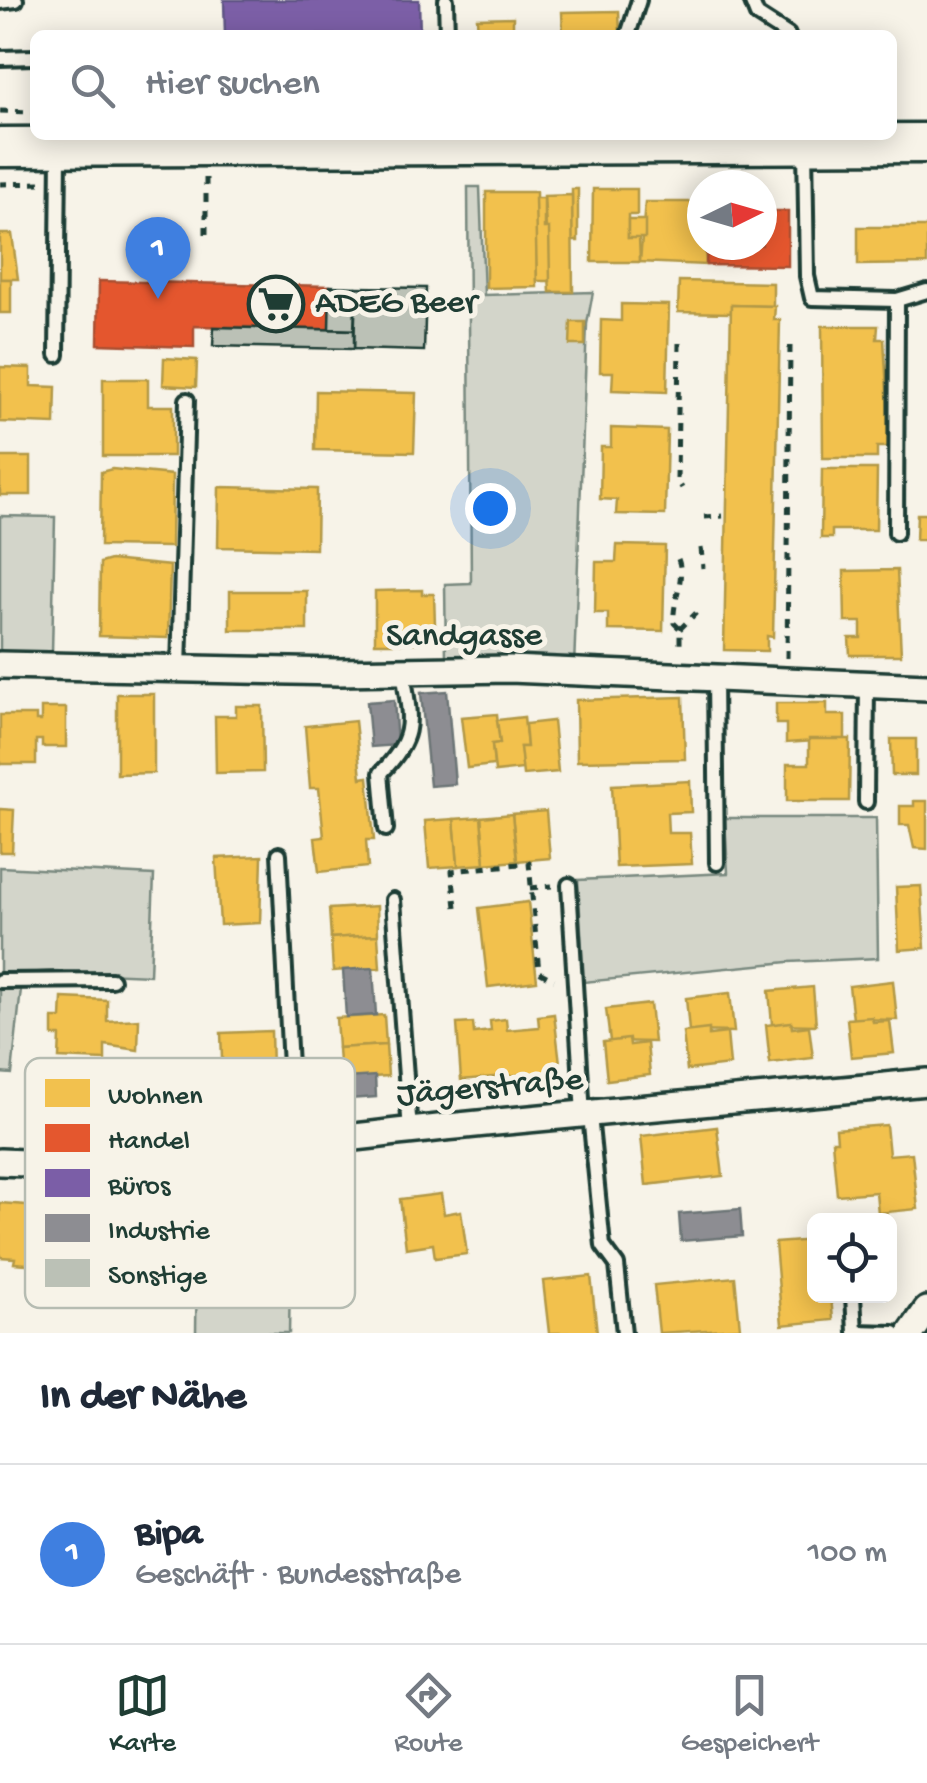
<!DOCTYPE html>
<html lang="de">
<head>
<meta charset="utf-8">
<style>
  body { margin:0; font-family:"Gochi Hand",sans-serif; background:#f6f6f7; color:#1f2937 }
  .controls { position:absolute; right:30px; bottom:30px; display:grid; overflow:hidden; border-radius:15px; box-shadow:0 5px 25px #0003 }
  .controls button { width:90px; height:90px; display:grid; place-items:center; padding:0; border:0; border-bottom:2px solid #e0e1e3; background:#fff; color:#1f2937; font:50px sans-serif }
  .compass { position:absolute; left:687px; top:170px; width:90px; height:90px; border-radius:50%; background:#fff; box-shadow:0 5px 25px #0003; rotate:85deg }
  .you { position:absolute; left:490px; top:508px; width:35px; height:35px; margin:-25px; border:8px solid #fff; border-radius:50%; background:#1a73e8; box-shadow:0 0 0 15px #1a73e833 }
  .badge { display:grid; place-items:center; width:65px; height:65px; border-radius:50%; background:#1f3d34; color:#fff; font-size:32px; font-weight:700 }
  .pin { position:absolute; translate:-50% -82px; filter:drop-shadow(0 2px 5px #0008) }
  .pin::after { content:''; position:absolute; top:52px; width:35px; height:30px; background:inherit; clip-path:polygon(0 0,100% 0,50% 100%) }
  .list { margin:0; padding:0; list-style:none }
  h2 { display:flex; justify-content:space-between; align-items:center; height:130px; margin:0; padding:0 40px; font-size:42px }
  h2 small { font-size:32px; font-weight:400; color:#747a83 }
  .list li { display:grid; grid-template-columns:65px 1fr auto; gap:30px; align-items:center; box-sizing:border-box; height:180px; padding:0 40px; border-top:2px solid #e0e1e3 }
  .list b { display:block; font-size:38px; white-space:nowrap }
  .list p { margin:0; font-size:32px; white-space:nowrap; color:#747a83 }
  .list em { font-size:32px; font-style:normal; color:#747a83 }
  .icon { flex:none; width:55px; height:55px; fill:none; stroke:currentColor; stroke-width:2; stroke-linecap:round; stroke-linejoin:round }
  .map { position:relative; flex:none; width:927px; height:1333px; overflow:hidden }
  .search { position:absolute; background:#fff; box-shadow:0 5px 25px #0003; left:30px; right:30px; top:30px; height:110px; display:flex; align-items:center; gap:25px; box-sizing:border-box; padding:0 35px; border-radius:15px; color:#747a83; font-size:38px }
  .sheet { height:310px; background:#fff }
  nav { display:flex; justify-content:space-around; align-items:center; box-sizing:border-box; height:140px; border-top:2px solid #e0e1e3; background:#fff; font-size:28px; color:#747a83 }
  nav a { display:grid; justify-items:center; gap:5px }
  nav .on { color:#1f3d34 }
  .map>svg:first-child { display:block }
  .green { fill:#d3d5ca; stroke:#79897f; stroke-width:2.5 }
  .homes { fill:#f2c14e; stroke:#b39946; stroke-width:2.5 }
  .shops { fill:#e4572e; stroke:#a94f30; stroke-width:2.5 }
  .offices { fill:#7b5ea7; stroke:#5f5484; stroke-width:2.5 }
  .industry { fill:#8d8d92; stroke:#6c7576; stroke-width:2.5 }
  .building { fill:#bbc1b6; stroke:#1f3d34; stroke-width:2.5 }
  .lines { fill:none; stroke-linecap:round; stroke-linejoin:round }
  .lane-casing { stroke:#1f3d34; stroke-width:20 }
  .street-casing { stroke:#1f3d34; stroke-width:32 }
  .primary-casing { stroke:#1f3d34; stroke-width:45 }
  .path { stroke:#1f3d34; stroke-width:5; stroke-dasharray:8 8; stroke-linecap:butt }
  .lane { stroke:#f7f3e8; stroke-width:12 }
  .street { stroke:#f7f3e8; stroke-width:25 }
  .primary { stroke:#f7f3e8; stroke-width:38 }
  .labels { text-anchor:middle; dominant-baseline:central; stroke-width:10; stroke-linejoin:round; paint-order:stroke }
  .poi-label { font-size:35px; fill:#1f3d34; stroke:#f7f3e8; text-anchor:start }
  .street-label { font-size:35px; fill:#1f3d34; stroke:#f7f3e8 }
  .key { fill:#f7f3e8; stroke:#b6bcb2; stroke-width:2.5 }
  .key-label { font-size:28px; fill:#1f3d34 }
</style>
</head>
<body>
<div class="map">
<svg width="927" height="1333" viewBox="0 0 927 1333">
  <rect width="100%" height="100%" fill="#f7f3e8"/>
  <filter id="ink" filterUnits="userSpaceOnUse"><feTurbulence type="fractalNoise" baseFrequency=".01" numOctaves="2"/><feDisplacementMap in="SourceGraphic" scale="20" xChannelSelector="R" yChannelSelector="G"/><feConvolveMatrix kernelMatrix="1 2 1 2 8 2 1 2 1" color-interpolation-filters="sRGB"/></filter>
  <g filter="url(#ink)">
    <g class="green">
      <path d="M 468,187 L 480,187 L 484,295 L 593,292 L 587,324 L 574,667 L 446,660 L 445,584 L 471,583 Z"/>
      <path d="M 0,516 L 55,517 L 52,653 L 0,653 Z"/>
      <path d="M 725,818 L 876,818 L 878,958 L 788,962 L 584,982 L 578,880 L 728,873 Z"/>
      <path d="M 0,867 L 154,875 L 150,975 L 54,971 L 0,975 Z"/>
      <path d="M 0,988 L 21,989 L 12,1074 L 0,1073 Z"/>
      <path d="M 280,1159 L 292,1170 L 289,1333 L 196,1333 L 198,1174 L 202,1168 Z"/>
    </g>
    <g class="homes">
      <path d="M 619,11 L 620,35 L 563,35 L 562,12 Z"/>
      <path d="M 513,17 L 513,35 L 478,35 L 477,18 Z"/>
      <rect x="572" y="189" width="6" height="52"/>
      <path d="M 593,189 L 637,189 L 637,215 L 628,215 L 628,238 L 639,237 L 640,262 L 592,262 Z"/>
      <path d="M 486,192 L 536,192 L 537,287 L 486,288 Z"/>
      <path d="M 572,195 L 573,292 L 550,292 L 544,196 Z"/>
      <path d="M 535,198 L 544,198 L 544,228 L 549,228 L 550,281 L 537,281 Z"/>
      <path d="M 645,202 L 702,202 L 706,265 L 640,262 Z"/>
      <rect x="628" y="220" width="17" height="18"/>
      <path d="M 858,227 L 927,227 L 927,264 L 858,265 Z"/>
      <path d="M 0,234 L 12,234 L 18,279 L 0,279 Z"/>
      <rect x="0" y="279" width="11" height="34"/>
      <path d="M 679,281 L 773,283 L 773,306 L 731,305 L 731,313 L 678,312 Z"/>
      <path d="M 621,304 L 669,305 L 667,392 L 612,390 L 613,372 L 600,372 L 601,320 L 621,321 Z"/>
      <path d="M 731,305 L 775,306 L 774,320 L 780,320 L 773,637 L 767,636 L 767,651 L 724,650 Z"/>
      <path d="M 571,322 L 585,322 L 585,345 L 570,345 Z"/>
      <path d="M 822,326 L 878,326 L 877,339 L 884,339 L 890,447 L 877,447 L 877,458 L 823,458 Z"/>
      <path d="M 164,358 L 197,360 L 196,387 L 163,385 Z"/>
      <path d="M 0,367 L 31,368 L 31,386 L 56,387 L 55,424 L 0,422 Z"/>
      <path d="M 103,379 L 148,379 L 148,406 L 173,406 L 173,456 L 103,456 Z"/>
      <path d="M 316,391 L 416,393 L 414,452 L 315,450 Z"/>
      <path d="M 611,428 L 667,430 L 665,515 L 616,514 L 617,500 L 600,499 L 601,447 L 611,447 Z"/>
      <rect x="0" y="457" width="31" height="38"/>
      <path d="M 112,469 L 172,475 L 171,547 L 100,546 L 101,472 Z"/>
      <path d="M 822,469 L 877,469 L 876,530 L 832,530 L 832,538 L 821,538 Z"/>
      <path d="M 219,487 L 317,489 L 316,549 L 218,547 Z"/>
      <path d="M 917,514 L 927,514 L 927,540 L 916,540 Z"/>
      <path d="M 617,545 L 665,546 L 663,631 L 608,630 L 608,613 L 595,613 L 596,562 L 616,562 Z"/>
      <path d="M 110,560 L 170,566 L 168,638 L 99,636 L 100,563 Z"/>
      <path d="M 897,570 L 901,655 L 850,655 L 849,638 L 861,638 L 861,622 L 845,622 L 844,571 Z"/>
      <path d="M 422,590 L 422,594 L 434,594 L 435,625 L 421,625 L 421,643 L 375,643 L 375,591 Z"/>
      <rect x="230" y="591" width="77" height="39"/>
      <path d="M 117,694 L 154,694 L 154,773 L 117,774 Z"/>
      <path d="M 683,697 L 685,759 L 577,761 L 576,700 Z"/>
      <path d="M 776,703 L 827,703 L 827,715 L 845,715 L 845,739 L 786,743 L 786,724 L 776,724 Z"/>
      <path d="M 236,706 L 262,706 L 263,772 L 216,773 L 215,716 L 236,716 Z"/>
      <path d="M 41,708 L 66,708 L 66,747 L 42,747 L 42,740 L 36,740 L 36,764 L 0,764 L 0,715 L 36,715 L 36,721 L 41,721 Z"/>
      <path d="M 497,714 L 500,743 L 492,744 L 494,765 L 467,768 L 461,717 Z"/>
      <path d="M 524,717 L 527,747 L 520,747 L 523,769 L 495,772 L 492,744 L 500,743 L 497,720 Z"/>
      <path d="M 355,721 L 361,778 L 368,777 L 374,840 L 366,840 L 368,867 L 319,872 L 315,838 L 324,837 L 319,788 L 310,788 L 305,726 Z"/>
      <path d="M 553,721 L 558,772 L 523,775 L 520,747 L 527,747 L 525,724 Z"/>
      <path d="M 809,739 L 850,739 L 849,801 L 787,801 L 787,764 L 809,764 Z"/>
      <path d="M 891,739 L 916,739 L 916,775 L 892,775 Z"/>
      <path d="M 690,781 L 691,812 L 667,813 L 668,833 L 690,833 L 692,864 L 616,867 L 612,785 Z"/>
      <path d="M 914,801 L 927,801 L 927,849 L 914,848 L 909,825 L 900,825 L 900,806 L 914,806 Z"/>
      <path d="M 0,809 L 14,810 L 12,852 L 0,852 Z"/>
      <path d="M 546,811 L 550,858 L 517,861 L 512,814 Z"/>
      <path d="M 512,814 L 517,861 L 485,864 L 481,817 Z"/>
      <path d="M 481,817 L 485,864 L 458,866 L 454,819 Z"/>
      <path d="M 454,819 L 458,866 L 429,868 L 425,821 Z"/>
      <path d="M 262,856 L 260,923 L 220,925 L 216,858 Z"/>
      <path d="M 921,886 L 925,948 L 899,950 L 896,887 Z"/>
      <path d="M 528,902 L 537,981 L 488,987 L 479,908 Z"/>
      <path d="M 377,906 L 378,935 L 331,938 L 329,909 Z"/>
      <path d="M 378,935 L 380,968 L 333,971 L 331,938 Z"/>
      <path d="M 893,981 L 897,1020 L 853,1019 L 849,986 Z"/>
      <path d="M 813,987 L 816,1025 L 772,1024 L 769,991 Z"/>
      <path d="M 730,993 L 734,1032 L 689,1031 L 686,998 Z"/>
      <path d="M 62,998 L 107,1000 L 107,1021 L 139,1019 L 138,1050 L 105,1045 L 105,1060 L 59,1058 L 60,1036 L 53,1036 L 53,1018 L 61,1018 Z"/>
      <path d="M 650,1004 L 654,1042 L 610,1041 L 606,1009 Z"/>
      <path d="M 554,1014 L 561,1071 L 461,1080 L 457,1024 L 473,1023 L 474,1033 L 491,1031 L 490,1021 L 506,1019 L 507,1030 L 539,1027 L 538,1016 Z"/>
      <path d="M 384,1015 L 386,1045 L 338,1048 L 336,1018 Z"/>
      <path d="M 872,1017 L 873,1022 L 890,1021 L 894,1053 L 851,1057 L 847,1019 Z"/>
      <path d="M 791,1022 L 792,1028 L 809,1026 L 813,1058 L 770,1063 L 766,1025 Z"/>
      <path d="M 709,1029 L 709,1035 L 727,1033 L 730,1065 L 687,1070 L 683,1032 Z"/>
      <path d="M 271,1031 L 273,1109 L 232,1110 L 232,1120 L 206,1121 L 204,1084 L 223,1084 L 221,1033 Z"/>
      <path d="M 629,1039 L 630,1045 L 647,1043 L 650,1075 L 607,1080 L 603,1042 Z"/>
      <path d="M 386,1045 L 388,1076 L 340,1079 L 338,1048 Z"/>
      <path d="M 886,1125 L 889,1155 L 912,1153 L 918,1209 L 878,1213 L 876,1192 L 837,1195 L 832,1141 L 837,1141 L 836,1129 Z"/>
      <path d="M 717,1127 L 723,1176 L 646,1185 L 641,1136 Z"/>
      <path d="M 441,1194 L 444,1214 L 461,1211 L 467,1254 L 435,1258 L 433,1244 L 406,1248 L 400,1199 Z"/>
      <path d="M 0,1203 L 39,1206 L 37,1228 L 57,1229 L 55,1266 L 14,1263 L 15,1258 L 0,1257 Z"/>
      <path d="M 814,1240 L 814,1296 L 831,1296 L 833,1320 L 782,1325 L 775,1243 Z"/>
      <path d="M 591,1276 L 597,1333 L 549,1333 L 543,1281 Z"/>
      <path d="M 735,1277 L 740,1328 L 659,1333 L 654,1285 Z"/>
    </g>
    <g class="shops">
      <path d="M 762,211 L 788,211 L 788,266 L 706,265 L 707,245 L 762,245 Z"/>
      <path d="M 99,281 L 330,286 L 329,329 L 194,326 L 194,347 L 98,344 Z"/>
    </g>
    <path class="offices" d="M 224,0 L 419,0 L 420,35 L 225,35 Z"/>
    <g class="industry">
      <path d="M 447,691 L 455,784 L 430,786 L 421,693 Z"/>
      <path d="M 394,700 L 397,745 L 371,747 L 367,702 Z"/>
      <path d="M 373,968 L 376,1015 L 346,1017 L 343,970 Z"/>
      <path d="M 375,1076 L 376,1097 L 349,1099 L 347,1078 Z"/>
      <path d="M 740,1209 L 742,1236 L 681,1241 L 679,1214 Z"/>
    </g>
    <g class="building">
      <path d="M 330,286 L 356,287 L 354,330 L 329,329 Z"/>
      <path d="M 356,287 L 426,288 L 424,351 L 354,349 Z"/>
      <path d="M 214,327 L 354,330 L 354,349 L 213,346 Z"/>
    </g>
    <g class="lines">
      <g class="lane-casing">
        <g id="lane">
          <path d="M 446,0 L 447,35"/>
          <path d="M 751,0 L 757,15 L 788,35"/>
          <path d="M 0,2 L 16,0"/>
          <path d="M 628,35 L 639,0"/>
          <path d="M 0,58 L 35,57"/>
          <path d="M 805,147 L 807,276 L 812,298 L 897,300 L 927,291"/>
          <path d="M 57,355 L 59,153"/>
          <path d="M 896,533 L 897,300"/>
          <path d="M 179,668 L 187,400"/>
          <path d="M 715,678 L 717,863"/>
          <path d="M 866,802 L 867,681"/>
          <path d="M 386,829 L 381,773 C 418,735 410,720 403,671"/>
          <path d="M 279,854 L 294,1144"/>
          <path d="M 569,885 L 583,1115"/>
          <path d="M 393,900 L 410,1131"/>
          <path d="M 0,981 L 112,980"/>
          <path d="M 590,1115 L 603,1246 L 617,1265 L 624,1333"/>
          <path d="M 853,1296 L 855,1332 L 894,1333"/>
        </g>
      </g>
      <g class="street-casing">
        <g id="street">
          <path d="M 0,665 L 339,672 L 510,669 L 927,687"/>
          <path d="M 0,1162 C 137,1169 271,1146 407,1131 C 580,1113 754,1099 927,1082"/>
          <path d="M 911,1333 L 927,1310"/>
        </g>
      </g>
      <g class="primary-casing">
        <path id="primary" d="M 0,147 L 927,143"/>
      </g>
      <g class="path">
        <path d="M 0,111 L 35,112"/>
        <path d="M 206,178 L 206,240"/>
        <path d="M 0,184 L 42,183"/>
        <path d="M 679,343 L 677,480 L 682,488"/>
        <path d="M 704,517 L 723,516"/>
        <path d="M 701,548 L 703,568"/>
        <path d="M 678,559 C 686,580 672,600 674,623 L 680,629 L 680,650"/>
        <path d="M 680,629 L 696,613"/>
        <path d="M 787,658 L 790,346"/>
        <path d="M 530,888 L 552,886"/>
        <path d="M 456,907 L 452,871 L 529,863 L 539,972 L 554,980"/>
      </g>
      <use href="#lane" class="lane"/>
      <use href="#street" class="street"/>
      <use href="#primary" class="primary"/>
    </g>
  </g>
  <defs>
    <g id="supermarket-ring" transform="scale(2.875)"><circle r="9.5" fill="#f7f3e8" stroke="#1f3d34" stroke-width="1.5"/><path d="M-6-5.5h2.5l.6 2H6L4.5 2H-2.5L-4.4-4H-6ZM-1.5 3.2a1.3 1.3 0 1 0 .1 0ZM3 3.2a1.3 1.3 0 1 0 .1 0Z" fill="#1f3d34"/></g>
  </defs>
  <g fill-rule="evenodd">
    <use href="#supermarket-ring" x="276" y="304"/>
  </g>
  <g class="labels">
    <g class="poi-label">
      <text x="315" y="304">ADEG Beer</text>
    </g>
    <g class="street-label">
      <text x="464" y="637">Sandgasse</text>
      <text transform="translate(490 1089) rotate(-5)">Jägerstraße</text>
    </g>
  </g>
  <rect x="25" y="1058" width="330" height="250" rx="15" class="key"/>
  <rect x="45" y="1079" width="45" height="28" fill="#f2c14e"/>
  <rect x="45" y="1124" width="45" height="28" fill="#e4572e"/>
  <rect x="45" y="1169" width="45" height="28" fill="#7b5ea7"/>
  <rect x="45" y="1214" width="45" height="28" fill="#8d8d92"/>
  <rect x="45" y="1259" width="45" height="28" fill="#bbc1b6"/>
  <g class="key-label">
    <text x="108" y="1103">Wohnen</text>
    <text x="108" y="1148">Handel</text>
    <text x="108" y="1193">Büros</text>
    <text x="108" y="1238">Industrie</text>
    <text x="108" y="1283">Sonstige</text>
  </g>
</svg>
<div class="controls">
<button><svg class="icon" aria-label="locate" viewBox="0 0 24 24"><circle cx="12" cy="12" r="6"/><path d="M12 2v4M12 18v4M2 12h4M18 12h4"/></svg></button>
</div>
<svg class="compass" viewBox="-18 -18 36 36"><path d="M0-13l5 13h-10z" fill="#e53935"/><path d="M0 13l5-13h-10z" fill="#747a83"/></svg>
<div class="you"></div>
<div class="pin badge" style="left:158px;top:299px;background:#3f7fe0">1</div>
<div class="search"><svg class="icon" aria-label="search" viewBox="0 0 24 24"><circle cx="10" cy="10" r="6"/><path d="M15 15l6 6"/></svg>Hier suchen</div>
</div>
<section class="sheet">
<h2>In der Nähe<small></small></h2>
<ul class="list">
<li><span class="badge" style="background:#3f7fe0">1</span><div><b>Bipa</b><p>Geschäft · Bundesstraße</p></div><em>100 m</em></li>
</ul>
</section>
<nav>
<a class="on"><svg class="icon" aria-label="map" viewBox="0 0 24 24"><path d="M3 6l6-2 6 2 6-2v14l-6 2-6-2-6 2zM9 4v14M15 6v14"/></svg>Karte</a>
<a><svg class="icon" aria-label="directions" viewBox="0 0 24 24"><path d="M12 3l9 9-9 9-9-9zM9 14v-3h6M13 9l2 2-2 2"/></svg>Route</a>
<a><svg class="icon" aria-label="saved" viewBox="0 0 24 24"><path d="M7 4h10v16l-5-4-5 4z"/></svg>Gespeichert</a>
</nav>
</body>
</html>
